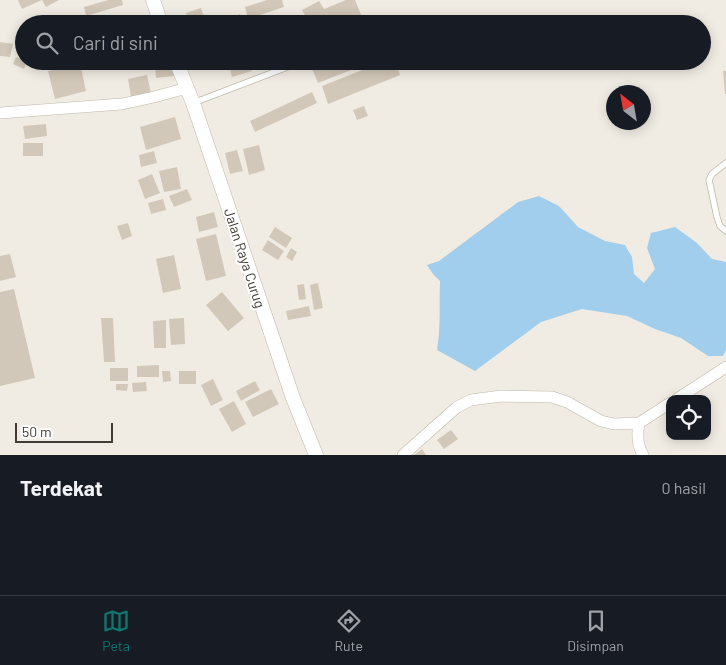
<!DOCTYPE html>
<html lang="id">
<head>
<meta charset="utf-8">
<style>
  body { margin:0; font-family:Barlow,sans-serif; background:#20242c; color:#f1f3f6 }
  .controls { position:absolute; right:15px; bottom:15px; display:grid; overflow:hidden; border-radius:10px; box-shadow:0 2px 12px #0003 }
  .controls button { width:45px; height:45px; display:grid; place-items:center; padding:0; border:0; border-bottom:1px solid #363941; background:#171b24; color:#f1f3f6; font:25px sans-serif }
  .compass { position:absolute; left:606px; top:85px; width:45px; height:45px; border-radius:50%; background:#171b24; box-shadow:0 2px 12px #0003; rotate:329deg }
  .scale { position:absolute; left:15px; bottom:12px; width:98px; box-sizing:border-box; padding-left:5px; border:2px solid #423c33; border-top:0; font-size:14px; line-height:18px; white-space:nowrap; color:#423c33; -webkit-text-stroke:4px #fff; paint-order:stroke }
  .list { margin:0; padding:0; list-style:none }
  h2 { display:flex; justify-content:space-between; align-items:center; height:65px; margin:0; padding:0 20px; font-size:21px }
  h2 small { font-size:16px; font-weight:400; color:#9ea1a6 }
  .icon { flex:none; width:28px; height:28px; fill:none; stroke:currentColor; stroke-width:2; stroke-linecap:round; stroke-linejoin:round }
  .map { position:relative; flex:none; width:726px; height:455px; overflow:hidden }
  .search { position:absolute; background:#171b24; box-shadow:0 2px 12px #0003; left:15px; right:15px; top:15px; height:55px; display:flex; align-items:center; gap:12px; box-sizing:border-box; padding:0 18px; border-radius:28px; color:#9ea1a6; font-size:19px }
  .sheet { height:140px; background:#171b24 }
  nav { display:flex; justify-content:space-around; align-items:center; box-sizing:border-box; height:70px; border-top:1px solid #363941; background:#171b24; font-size:14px; color:#9ea1a6 }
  nav a { display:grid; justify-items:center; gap:2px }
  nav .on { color:#0f766e }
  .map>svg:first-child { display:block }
  .water { fill:#a0ceec }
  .building { fill:#d2c8b9 }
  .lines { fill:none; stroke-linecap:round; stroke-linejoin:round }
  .service-casing { stroke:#beb7a9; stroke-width:7 }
  .minor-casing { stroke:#beb7a9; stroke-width:12 }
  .tertiary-casing { stroke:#beb7a9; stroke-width:15 }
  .service { stroke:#fff; stroke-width:5.5 }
  .minor { stroke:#fff; stroke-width:11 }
  .tertiary { stroke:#fff; stroke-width:14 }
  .labels { text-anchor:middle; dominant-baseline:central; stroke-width:4; stroke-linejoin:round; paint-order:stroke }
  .street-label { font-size:14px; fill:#423c33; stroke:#fff }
</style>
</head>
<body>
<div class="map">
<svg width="726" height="455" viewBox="0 0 726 455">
  <rect width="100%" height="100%" fill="#f1ece3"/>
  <path class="water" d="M 539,196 L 559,206 L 578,227 L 605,241 L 625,245 L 632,257 L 634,274 L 644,283 L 655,269 L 647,248 L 651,233 L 675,227 L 697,243 L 712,259 L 726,262 L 726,350 L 723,356 L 708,356 L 681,338 L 655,329 L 627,316 L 582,309 L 541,322 L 475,371 L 437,350 C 441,327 439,304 440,281 L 433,274 L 427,265 L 439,261 L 518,202 Z"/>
  <g class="building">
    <path d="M 18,0 L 59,0 L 46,7 L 42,0 L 22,9 Z"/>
    <path d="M 108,0 L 122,0 L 123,5 L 86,16 L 84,7 Z"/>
    <path d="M 267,0 L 282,0 L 284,7 L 248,19 L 245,7 Z"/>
    <path d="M 346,0 L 355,0 L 365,24 L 303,24 L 301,19 L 306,17 L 302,10 L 319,1 L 324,9 Z"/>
    <path d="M 201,8 L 205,20 L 189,24 L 186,13 Z"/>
    <path d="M 240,14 L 242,22 L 237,24 L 210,24 Z"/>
    <path d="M 96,17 L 97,24 L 86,24 L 85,20 Z"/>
    <path d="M 0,42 L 13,44 L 10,57 L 0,56 Z"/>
    <path d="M 16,57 L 27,61 L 24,69 L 13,64 Z"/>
    <path d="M 106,61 L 125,61 L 126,65 L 108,70 Z"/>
    <path d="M 242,61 L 249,61 L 252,71 L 232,77 L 229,65 Z"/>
    <path d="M 316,61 L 374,61 L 318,83 L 310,64 Z"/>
    <path d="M 385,61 L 395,61 L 400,75 L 328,104 L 322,86 Z"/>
    <path d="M 214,62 L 215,68 L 204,70 L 203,63 Z"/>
    <path d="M 80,63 L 86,91 L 55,99 L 48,71 Z"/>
    <path d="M 173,65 L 174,76 L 156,78 L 155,67 Z"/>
    <path d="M 723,71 L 726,71 L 726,94 L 725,94 Z"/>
    <path d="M 147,75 L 151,93 L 131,97 L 128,79 Z"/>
    <path d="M 312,92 L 317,103 L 255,132 L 250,121 Z"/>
    <path d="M 364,106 L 368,116 L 357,120 L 353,110 Z"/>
    <path d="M 175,117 L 181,139 L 146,150 L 140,127 Z"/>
    <path d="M 46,124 L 47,136 L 25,139 L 23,126 Z"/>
    <rect x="23" y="143" width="20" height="13"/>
    <path d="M 259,145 L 265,170 L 249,175 L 243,149 Z"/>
    <path d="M 237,150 L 243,171 L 230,174 L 225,153 Z"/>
    <path d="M 154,151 L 157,163 L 141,167 L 139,155 Z"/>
    <path d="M 177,167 L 181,189 L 164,192 L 159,171 Z"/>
    <path d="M 152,174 L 160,193 L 145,199 L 138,180 Z"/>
    <path d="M 187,189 L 192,200 L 174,207 L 169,196 Z"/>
    <path d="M 163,199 L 166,210 L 151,214 L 148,203 Z"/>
    <path d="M 214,212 L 218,227 L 199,232 L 196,217 Z"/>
    <path d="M 128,223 L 132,236 L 122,240 L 117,226 Z"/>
    <path d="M 275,227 L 292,238 L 286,248 L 269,237 Z"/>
    <path d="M 216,234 L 226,276 L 206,281 L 196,239 Z"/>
    <path d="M 268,240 L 284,251 L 278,260 L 262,250 Z"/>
    <path d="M 291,248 L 297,252 L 292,261 L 286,257 Z"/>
    <path d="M 10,254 L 16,277 L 0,281 L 0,256 Z"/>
    <path d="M 174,255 L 181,289 L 163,293 L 156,259 Z"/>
    <path d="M 318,283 L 323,308 L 314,310 L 310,285 Z"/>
    <path d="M 304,284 L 306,299 L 299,300 L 297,285 Z"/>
    <path d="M 14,289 L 35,378 L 0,386 L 0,292 Z"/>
    <path d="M 222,292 L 244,318 L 228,331 L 206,305 Z"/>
    <path d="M 309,306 L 311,316 L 288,320 L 286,311 Z"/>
    <path d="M 101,318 L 113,318 L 115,362 L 104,362 Z"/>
    <path d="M 184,318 L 185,344 L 171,345 L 169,319 Z"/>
    <path d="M 166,320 L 166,348 L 154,348 L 153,321 Z"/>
    <path d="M 159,365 L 159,377 L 137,377 L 137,366 Z"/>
    <rect x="110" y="368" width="18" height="13"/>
    <path d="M 162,371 L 170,371 L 171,381 L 163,382 Z"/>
    <rect x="179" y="371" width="17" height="13"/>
    <path d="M 213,379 L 223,400 L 211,406 L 201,385 Z"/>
    <path d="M 255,381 L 260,390 L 241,401 L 236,391 Z"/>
    <path d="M 146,382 L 147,391 L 133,392 L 132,383 Z"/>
    <path d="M 116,384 L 128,384 L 127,391 L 116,390 Z"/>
    <path d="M 271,389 L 279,404 L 253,417 L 245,402 Z"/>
    <path d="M 234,401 L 246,424 L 232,432 L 219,409 Z"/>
    <path d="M 451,430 L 458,439 L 444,449 L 437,440 Z"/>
    <path d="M 422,449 L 426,455 L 414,455 Z"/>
  </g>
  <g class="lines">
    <g class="service-casing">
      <g id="service">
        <path d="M 193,103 L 303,61"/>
        <path d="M 726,163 L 712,174 L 709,180 L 717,217 L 720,226 L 726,231"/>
      </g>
    </g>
    <g class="minor-casing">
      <g id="minor">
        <path d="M 0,113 L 122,104 L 154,97 L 187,88"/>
        <path d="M 677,399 L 726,367"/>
        <path d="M 639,423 C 637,434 637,445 643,455"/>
        <path d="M 403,455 L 457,407 L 471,400 L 501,396 L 552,397 L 567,402 L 601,421 L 614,424 L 639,423 L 670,403"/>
      </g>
    </g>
    <g class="tertiary-casing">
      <g id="tertiary">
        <path d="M 153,0 L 161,24"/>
        <path d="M 176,61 L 193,103 L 293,398 L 316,455"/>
      </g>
    </g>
    <use href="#service" class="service"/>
    <use href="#minor" class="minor"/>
    <use href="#tertiary" class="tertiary"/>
  </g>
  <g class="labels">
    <g class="street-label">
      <text transform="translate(245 258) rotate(72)">Jalan Raya Curug</text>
    </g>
  </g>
</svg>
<div class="controls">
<button><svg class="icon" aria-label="locate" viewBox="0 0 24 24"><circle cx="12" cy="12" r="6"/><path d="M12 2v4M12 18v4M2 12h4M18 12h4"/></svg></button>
</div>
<svg class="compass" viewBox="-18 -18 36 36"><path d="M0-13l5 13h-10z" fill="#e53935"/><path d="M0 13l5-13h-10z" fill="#9ea1a6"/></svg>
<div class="scale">50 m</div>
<div class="search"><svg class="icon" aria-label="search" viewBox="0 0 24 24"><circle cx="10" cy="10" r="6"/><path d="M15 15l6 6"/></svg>Cari di sini</div>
</div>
<section class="sheet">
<h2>Terdekat<small>0 hasil</small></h2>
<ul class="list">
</ul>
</section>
<nav>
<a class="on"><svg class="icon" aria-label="map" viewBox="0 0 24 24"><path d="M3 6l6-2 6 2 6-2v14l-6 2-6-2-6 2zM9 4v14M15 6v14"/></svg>Peta</a>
<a><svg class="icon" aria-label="directions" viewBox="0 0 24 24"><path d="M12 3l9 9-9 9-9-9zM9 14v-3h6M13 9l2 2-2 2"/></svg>Rute</a>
<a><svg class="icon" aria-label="saved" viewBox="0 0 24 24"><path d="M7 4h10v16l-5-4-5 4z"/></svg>Disimpan</a>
</nav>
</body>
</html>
